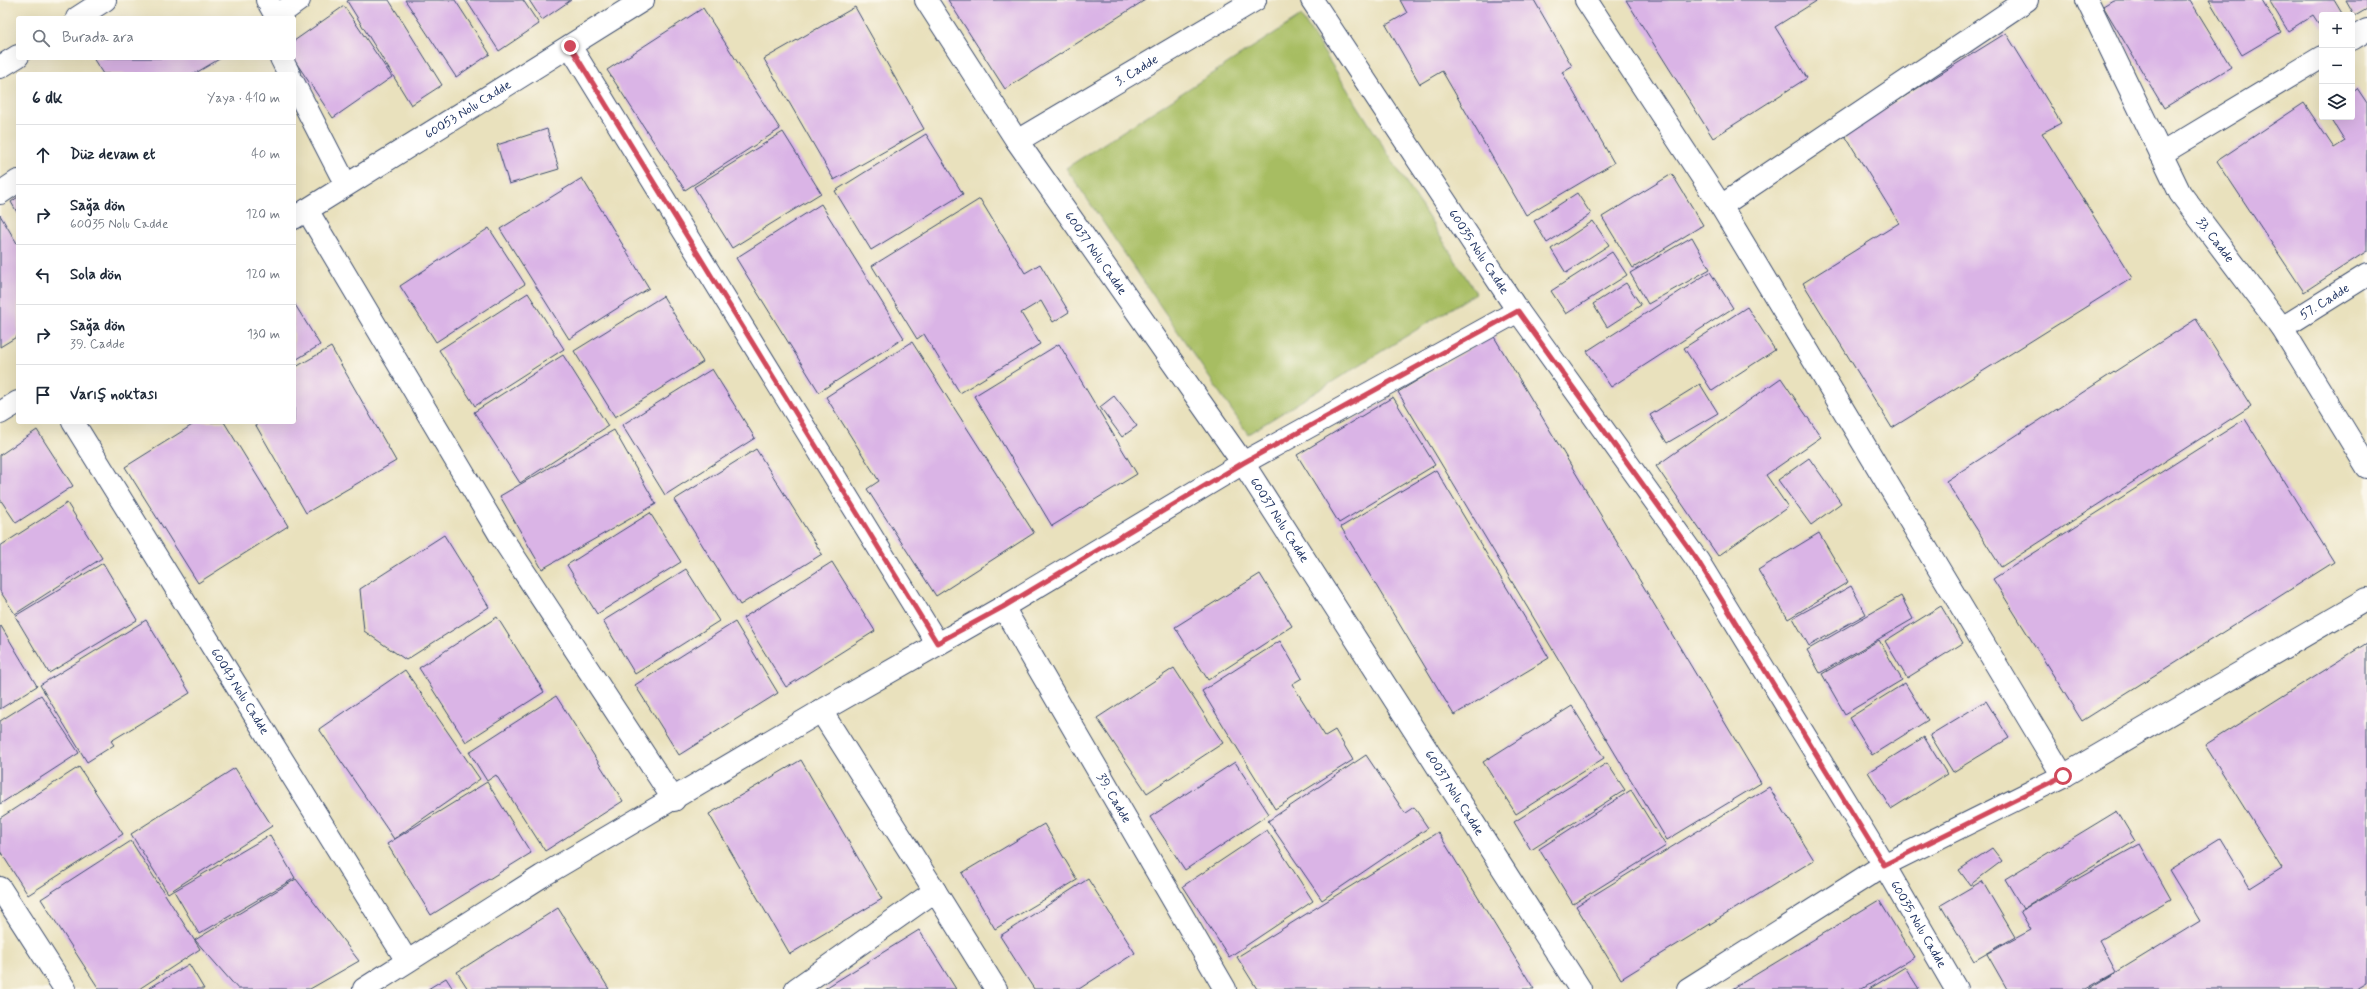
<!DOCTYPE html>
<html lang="tr">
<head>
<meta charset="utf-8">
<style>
  body { margin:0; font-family:Mynerve,sans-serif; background:#f6f6f7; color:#1f2937 }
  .controls { position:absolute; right:12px; top:12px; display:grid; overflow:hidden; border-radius:4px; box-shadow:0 4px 16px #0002 }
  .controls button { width:36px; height:36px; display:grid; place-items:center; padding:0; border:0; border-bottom:1px solid #e0e1e3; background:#fff; color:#1f2937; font:20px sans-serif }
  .stop { position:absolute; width:12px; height:12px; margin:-9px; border:3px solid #d1495b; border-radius:50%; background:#fff }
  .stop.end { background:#d1495b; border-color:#fff; box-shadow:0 1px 4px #0008 }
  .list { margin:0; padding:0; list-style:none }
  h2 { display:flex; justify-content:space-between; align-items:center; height:52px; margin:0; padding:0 16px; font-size:17px }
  h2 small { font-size:13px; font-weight:400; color:#747a83 }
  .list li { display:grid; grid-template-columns:26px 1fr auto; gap:12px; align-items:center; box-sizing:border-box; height:60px; padding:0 16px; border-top:1px solid #e0e1e3 }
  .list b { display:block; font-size:15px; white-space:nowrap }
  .list p { margin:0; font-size:13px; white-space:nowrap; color:#747a83 }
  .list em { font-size:13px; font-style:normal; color:#747a83 }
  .icon { flex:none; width:22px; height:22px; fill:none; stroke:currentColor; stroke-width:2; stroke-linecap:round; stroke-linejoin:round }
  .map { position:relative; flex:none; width:2367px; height:989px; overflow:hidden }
  .search { position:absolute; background:#fff; box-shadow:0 4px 16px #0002; left:16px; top:16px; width:280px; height:44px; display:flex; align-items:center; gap:10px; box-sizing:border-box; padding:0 14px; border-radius:4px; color:#747a83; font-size:15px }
  .panel { position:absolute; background:#fff; box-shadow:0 4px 16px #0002; left:16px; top:72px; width:280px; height:352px; border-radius:4px }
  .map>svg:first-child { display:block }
  .green { fill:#a7bd62; stroke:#617660 }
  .building { fill:#dab4e6 }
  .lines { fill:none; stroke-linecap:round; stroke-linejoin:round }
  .minor-casing { stroke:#3a4a6c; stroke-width:24 }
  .major-casing { stroke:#3a4a6c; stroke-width:24 }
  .minor { stroke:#fff; stroke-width:22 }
  .major { stroke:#fff; stroke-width:22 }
  .route { stroke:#d1495b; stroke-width:5 }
  .labels { text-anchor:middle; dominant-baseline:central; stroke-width:3; stroke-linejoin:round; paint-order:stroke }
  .street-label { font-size:13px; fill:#1b2f5e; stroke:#fbf7ec }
</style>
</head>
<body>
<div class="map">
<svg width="2367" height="989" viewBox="0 0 2367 989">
  <rect width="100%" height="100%" fill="#fbf7ec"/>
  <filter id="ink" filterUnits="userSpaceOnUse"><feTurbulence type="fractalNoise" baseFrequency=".025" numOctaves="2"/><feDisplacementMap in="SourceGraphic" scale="8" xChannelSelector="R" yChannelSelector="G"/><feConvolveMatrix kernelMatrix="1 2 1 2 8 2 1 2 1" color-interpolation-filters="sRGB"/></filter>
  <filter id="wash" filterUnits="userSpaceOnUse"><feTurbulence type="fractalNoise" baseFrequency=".012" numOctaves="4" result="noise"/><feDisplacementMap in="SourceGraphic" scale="16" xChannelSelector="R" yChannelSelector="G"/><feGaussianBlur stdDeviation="0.9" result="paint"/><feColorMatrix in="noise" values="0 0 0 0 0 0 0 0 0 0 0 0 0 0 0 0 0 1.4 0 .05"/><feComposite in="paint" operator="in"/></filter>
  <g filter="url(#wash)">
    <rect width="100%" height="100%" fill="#e9e1bd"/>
    <path class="green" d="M 1301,16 L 1476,293 L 1248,434 L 1066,168 Z"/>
    <g id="blocks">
      <g class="building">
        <path d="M 350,0 L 389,0 L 442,85 L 411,105 L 347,1 Z"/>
        <path d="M 405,0 L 455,0 L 490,54 L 456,77 Z"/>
        <path d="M 466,0 L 523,0 L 539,24 L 499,51 Z"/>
        <path d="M 529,0 L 571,0 L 542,20 Z"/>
        <path d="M 948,0 L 1145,0 L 1005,89 Z"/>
        <path d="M 1400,0 L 1534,0 L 1572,66 L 1562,72 L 1614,163 L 1526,215 L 1442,71 L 1420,84 L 1386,25 L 1407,13 Z"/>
        <path d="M 1626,0 L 1818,0 L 1775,27 L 1807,78 L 1713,138 Z"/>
        <path d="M 2113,0 L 2190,0 L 2231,67 L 2164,108 L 2103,6 Z"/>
        <path d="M 2209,0 L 2262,0 L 2281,32 L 2242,55 Z"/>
        <path d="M 2269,0 L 2334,0 L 2343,15 L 2322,15 L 2322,29 L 2313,15 L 2288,31 Z"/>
        <path d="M 2346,0 L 2367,0 L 2367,9 L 2355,16 Z"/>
        <path d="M 344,6 L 392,77 L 333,118 L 293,58 L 294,41 Z"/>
        <path d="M 855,7 L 924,129 L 834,180 L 764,59 Z"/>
        <path d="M 703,8 L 780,129 L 685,190 L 607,70 Z"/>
        <path d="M 2006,33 L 2061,123 L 2042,133 L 2132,278 L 1892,428 L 1803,283 L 1899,223 L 1844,134 Z"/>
        <path d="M 93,58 L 221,58 L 194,74 L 103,74 Z"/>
        <path d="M 2357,88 L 2367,103 L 2367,251 L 2304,292 L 2217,161 L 2304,103 L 2334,148 L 2345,141 L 2330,117 L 2352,117 L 2352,92 Z"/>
        <path d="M 547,129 L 559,169 L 509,184 L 497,145 Z"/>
        <path d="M 783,132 L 821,193 L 732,248 L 694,187 Z"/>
        <path d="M 926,134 L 963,194 L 871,250 L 835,191 Z"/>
        <path d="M 1672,174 L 1703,225 L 1633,268 L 1602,217 Z"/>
        <path d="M 582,178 L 649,288 L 569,339 L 500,229 Z"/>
        <path d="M 1577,193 L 1591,214 L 1547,243 L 1534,221 Z"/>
        <path d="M 18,197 L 18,214 L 11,202 Z"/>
        <path d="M 980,199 L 1025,273 L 1040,264 L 1069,312 L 1053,322 L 1041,301 L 1021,313 L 1040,344 L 960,393 L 924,334 L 917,339 L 872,266 Z"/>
        <path d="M 821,204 L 904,338 L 819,392 L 736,258 Z"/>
        <path d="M 0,215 L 18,245 L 18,336 L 0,347 Z"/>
        <path d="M 1593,221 L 1609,245 L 1566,273 L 1551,249 Z"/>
        <path d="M 489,228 L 525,284 L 436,342 L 400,286 Z"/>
        <path d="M 1692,237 L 1710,269 L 1648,304 L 1630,273 Z"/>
        <path d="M 1612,252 L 1627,275 L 1566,314 L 1551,291 Z"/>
        <path d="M 1710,272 L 1733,308 L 1611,387 L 1587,351 Z"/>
        <path d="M 1626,283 L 1641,305 L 1607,327 L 1593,304 Z"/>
        <path d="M 528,293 L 564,349 L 475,406 L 439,350 Z"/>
        <path d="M 663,296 L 703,362 L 615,417 L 574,351 Z"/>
        <path d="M 294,303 L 320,345 L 294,361 Z"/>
        <path d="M 1747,307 L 1775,350 L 1712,391 L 1684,348 Z"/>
        <path d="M 2196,319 L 2251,406 L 2001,567 L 1946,481 Z"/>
        <path d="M 1493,335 L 1761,783 L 1667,840 L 1398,392 Z"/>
        <path d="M 912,342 L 1034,533 L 936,596 L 867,489 L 879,481 L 826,397 Z"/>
        <path d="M 1059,344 L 1137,474 L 1052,526 L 974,396 Z"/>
        <path d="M 331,347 L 396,461 L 306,513 L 254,422 L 294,422 L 294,368 Z"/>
        <path d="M 563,355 L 608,426 L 520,483 L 474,412 Z"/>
        <path d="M 712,369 L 755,438 L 665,495 L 622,425 Z"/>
        <path d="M 1781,378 L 1821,437 L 1766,475 L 1788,507 L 1718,556 L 1656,466 Z"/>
        <path d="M 1700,384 L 1718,413 L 1667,443 L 1650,415 Z"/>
        <path d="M 1114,396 L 1137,426 L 1122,437 L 1100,407 Z"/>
        <path d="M 1393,397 L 1435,465 L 1339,523 L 1297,455 Z"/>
        <path d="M 2245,419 L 2334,562 L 2082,721 L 1993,579 Z"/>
        <path d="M 197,422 L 224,422 L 288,526 L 198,583 L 125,467 Z"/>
        <path d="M 37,430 L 73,486 L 16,523 L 0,499 L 0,455 Z"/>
        <path d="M 614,430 L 656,504 L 542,569 L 500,496 Z"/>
        <path d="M 756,449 L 822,554 L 740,605 L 674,500 Z"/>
        <path d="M 1809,458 L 1841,503 L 1811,525 L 1778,480 Z"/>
        <path d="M 1436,470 L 1549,658 L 1454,715 L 1341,527 Z"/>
        <path d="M 67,503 L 102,558 L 15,614 L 0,591 L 0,546 Z"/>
        <path d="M 650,513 L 681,562 L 597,614 L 567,565 Z"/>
        <path d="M 1819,533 L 1848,582 L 1788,619 L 1758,570 Z"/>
        <path d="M 444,535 L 489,607 L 406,660 L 364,631 L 360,589 Z"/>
        <path d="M 832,562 L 875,631 L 786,687 L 743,618 Z"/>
        <path d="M 103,563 L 137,620 L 49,673 L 15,616 Z"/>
        <path d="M 686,569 L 719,621 L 635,674 L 603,621 Z"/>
        <path d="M 1260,574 L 1292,626 L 1208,680 L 1175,627 Z"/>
        <path d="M 1851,586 L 1866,614 L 1809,646 L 1793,618 Z"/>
        <path d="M 1901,596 L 1913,619 L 1820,673 L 1807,650 Z"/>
        <path d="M 1941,606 L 1963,643 L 1907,678 L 1885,641 Z"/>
        <path d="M 497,617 L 544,692 L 466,742 L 419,668 Z"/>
        <path d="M 146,620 L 190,693 L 111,741 L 114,745 L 87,762 L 40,685 Z"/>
        <path d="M 735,622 L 778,693 L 679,755 L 635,685 Z"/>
        <path d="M 1,626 L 37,686 L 0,709 L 0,627 Z"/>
        <path d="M 1879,640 L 1902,680 L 1845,714 L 1822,674 Z"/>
        <path d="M 1280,641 L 1302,678 L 1292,684 L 1325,736 L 1335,730 L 1353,760 L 1275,809 L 1202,691 Z"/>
        <path d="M 2367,643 L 2367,983 L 2357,989 L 2089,989 L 2200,921 L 2169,870 L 2220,838 L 2250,888 L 2282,868 L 2205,745 Z"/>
        <path d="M 1174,668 L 1223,743 L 1147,793 L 1097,718 Z"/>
        <path d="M 405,670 L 480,779 L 394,839 L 319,729 Z"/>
        <path d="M 1905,683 L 1928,720 L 1872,755 L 1849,718 Z"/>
        <path d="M 41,695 L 79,753 L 0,804 L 0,721 Z"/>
        <path d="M 556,696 L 623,801 L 545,851 L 496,775 L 487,781 L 469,752 Z"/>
        <path d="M 1986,701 L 2009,738 L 1953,772 L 1930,735 Z"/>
        <path d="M 1572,706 L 1604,758 L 1516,814 L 1483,762 Z"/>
        <path d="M 1924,737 L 1947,774 L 1891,809 L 1868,772 Z"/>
        <path d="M 1366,755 L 1405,813 L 1414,807 L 1428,828 L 1322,900 L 1268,821 Z"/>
        <path d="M 801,760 L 882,899 L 790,954 L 709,814 Z"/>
        <path d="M 1235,762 L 1269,814 L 1185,870 L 1150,817 Z"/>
        <path d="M 1607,763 L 1625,790 L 1531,850 L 1514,822 Z"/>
        <path d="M 79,767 L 123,834 L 28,895 L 0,851 L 0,818 Z"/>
        <path d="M 235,768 L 272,826 L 168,893 L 131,834 Z"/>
        <path d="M 487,782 L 531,853 L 431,915 L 387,844 Z"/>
        <path d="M 1769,787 L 1814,860 L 1621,979 L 1576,906 Z"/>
        <path d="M 1631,790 L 1666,846 L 1573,904 L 1539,849 Z"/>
        <path d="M 2117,811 L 2135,841 L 2023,909 L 2005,879 Z"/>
        <path d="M 1044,824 L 1077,880 L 995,929 L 962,873 Z"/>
        <path d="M 1267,830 L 1313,901 L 1229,957 L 1183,886 Z"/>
        <path d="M 1438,832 L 1534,989 L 1257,989 L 1237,957 Z"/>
        <path d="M 270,835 L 295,878 L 199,934 L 174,891 Z"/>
        <path d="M 131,841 L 200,949 L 139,989 L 99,989 L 41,899 Z"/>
        <path d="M 2140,844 L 2171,899 L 2099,940 L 2116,972 L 2086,989 L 2007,989 L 1987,954 L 2031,930 L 2020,911 Z"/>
        <path d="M 1992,848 L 2002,861 L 1970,885 L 1959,870 Z"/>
        <path d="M 296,879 L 359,961 L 310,989 L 238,989 L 195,940 Z"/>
        <path d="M 1088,879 L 1135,953 L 1079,989 L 1034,989 L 1000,936 Z"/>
        <path d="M 1982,881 L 2015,937 L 1974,961 L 1941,905 Z"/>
        <path d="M 1879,900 L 1914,957 L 1862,989 L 1732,989 Z"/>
        <path d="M 558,908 L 609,989 L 468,989 L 457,972 Z"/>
        <path d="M 919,930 L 956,989 L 824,989 Z"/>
        <path d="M 189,964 L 204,989 L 148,989 Z"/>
        <path d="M 1905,967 L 1919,989 L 1869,989 Z"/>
        <path d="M 446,978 L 453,989 L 428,989 Z"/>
      </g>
    </g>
  </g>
  <g filter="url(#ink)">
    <use href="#blocks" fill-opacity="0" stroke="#3a4a6c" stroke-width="1"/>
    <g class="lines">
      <g class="minor-casing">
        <g id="minor">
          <path d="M 267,0 L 277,18"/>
          <path id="s1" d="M 926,0 L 1017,141 L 1243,463 L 1580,989"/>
          <path id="s2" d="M 1312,0 L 1518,311 L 1698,561 L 1884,865 L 1956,989"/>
          <path d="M 1586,0 L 1721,206 L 2063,776"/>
          <path id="s3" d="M 2087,0 L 2180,193 L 2282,328 L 2367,467"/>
          <path d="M 277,16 L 299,0"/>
          <path d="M 2352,39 L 2367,30"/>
          <path d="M 570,46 L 937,643"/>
          <path d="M 281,58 L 289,74"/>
          <path d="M 294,84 L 346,185"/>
          <path id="s4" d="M 1017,141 L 1255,0"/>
          <path d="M 2161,154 L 2322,57"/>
          <path d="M 0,193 L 18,181"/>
          <path d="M 1721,206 L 2027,0"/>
          <path d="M 307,210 L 500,535 L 674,800"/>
          <path id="s5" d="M 294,218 L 643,0"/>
          <path id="s6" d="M 2282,328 L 2367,275"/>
          <path d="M 0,413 L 18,402"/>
          <path id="s7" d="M 73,422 L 407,961"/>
          <path id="s8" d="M 1003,607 L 1225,989"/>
          <path d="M 0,888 L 65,989"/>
          <path d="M 935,891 L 996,989"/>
          <path d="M 364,989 L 542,876 L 821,711 L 1003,607 L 1243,463 L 1518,311"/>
          <path d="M 796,989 L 935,891 L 821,711"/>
          <path d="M 1688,989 L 1884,865 L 2063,776 L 2367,599"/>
        </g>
      </g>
      <g class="major-casing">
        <g id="major">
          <path d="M 77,18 L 105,0"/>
          <path d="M 0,67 L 18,56"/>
        </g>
      </g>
      <use href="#minor" class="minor"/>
      <use href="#major" class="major"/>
    </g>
  </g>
  <g class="lines" filter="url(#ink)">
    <path class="route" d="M 570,46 L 937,643 L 1003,607 L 1243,463 L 1518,311 L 1698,561 L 1884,865 L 2063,776"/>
  </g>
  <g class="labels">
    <g class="street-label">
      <text stroke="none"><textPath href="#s4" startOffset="139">3. Cadde</textPath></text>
      <text stroke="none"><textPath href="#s5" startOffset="205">60053 Nolu Cadde</textPath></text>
      <text stroke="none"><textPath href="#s3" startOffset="273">33. Cadde</textPath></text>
      <text stroke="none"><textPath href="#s2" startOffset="302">60035 Nolu Cadde</textPath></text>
      <text stroke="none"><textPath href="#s1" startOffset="305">60037 Nolu Cadde</textPath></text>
      <text stroke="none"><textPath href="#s6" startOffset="50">57. Cadde</textPath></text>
      <text stroke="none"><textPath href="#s1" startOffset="629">60037 Nolu Cadde</textPath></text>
      <text stroke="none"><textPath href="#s7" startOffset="317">60043 Nolu Cadde</textPath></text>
      <text stroke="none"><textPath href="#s1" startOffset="953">60037 Nolu Cadde</textPath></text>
      <text stroke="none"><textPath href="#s8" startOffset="221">39. Cadde</textPath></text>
      <text stroke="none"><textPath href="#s2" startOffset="1106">60035 Nolu Cadde</textPath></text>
    </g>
  </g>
</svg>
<div class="controls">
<button>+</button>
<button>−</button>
<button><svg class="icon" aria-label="layers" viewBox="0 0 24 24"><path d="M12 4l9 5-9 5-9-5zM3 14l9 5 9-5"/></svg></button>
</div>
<div class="stop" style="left:2063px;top:776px"></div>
<div class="stop end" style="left:570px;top:46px"></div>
<div class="search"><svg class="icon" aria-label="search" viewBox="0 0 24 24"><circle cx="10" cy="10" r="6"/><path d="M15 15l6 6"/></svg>Burada ara</div>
<section class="panel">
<h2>6 dk<small>Yaya · 410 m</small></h2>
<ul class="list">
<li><svg class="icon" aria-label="ahead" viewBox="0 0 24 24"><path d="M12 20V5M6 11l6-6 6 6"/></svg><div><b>Düz devam et</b></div><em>40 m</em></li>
<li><svg class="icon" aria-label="right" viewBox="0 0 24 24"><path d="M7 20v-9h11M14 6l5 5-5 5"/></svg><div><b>Sağa dön</b><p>60035 Nolu Cadde</p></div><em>120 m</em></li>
<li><svg class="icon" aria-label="left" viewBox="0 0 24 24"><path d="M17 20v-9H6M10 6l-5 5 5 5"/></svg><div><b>Sola dön</b></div><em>120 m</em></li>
<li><svg class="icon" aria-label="right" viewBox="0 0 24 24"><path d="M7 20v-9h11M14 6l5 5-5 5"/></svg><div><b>Sağa dön</b><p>39. Cadde</p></div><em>130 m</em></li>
<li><svg class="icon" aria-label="arrive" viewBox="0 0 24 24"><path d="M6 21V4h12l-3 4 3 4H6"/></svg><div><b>Varış noktası</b></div></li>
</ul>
</section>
</div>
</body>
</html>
